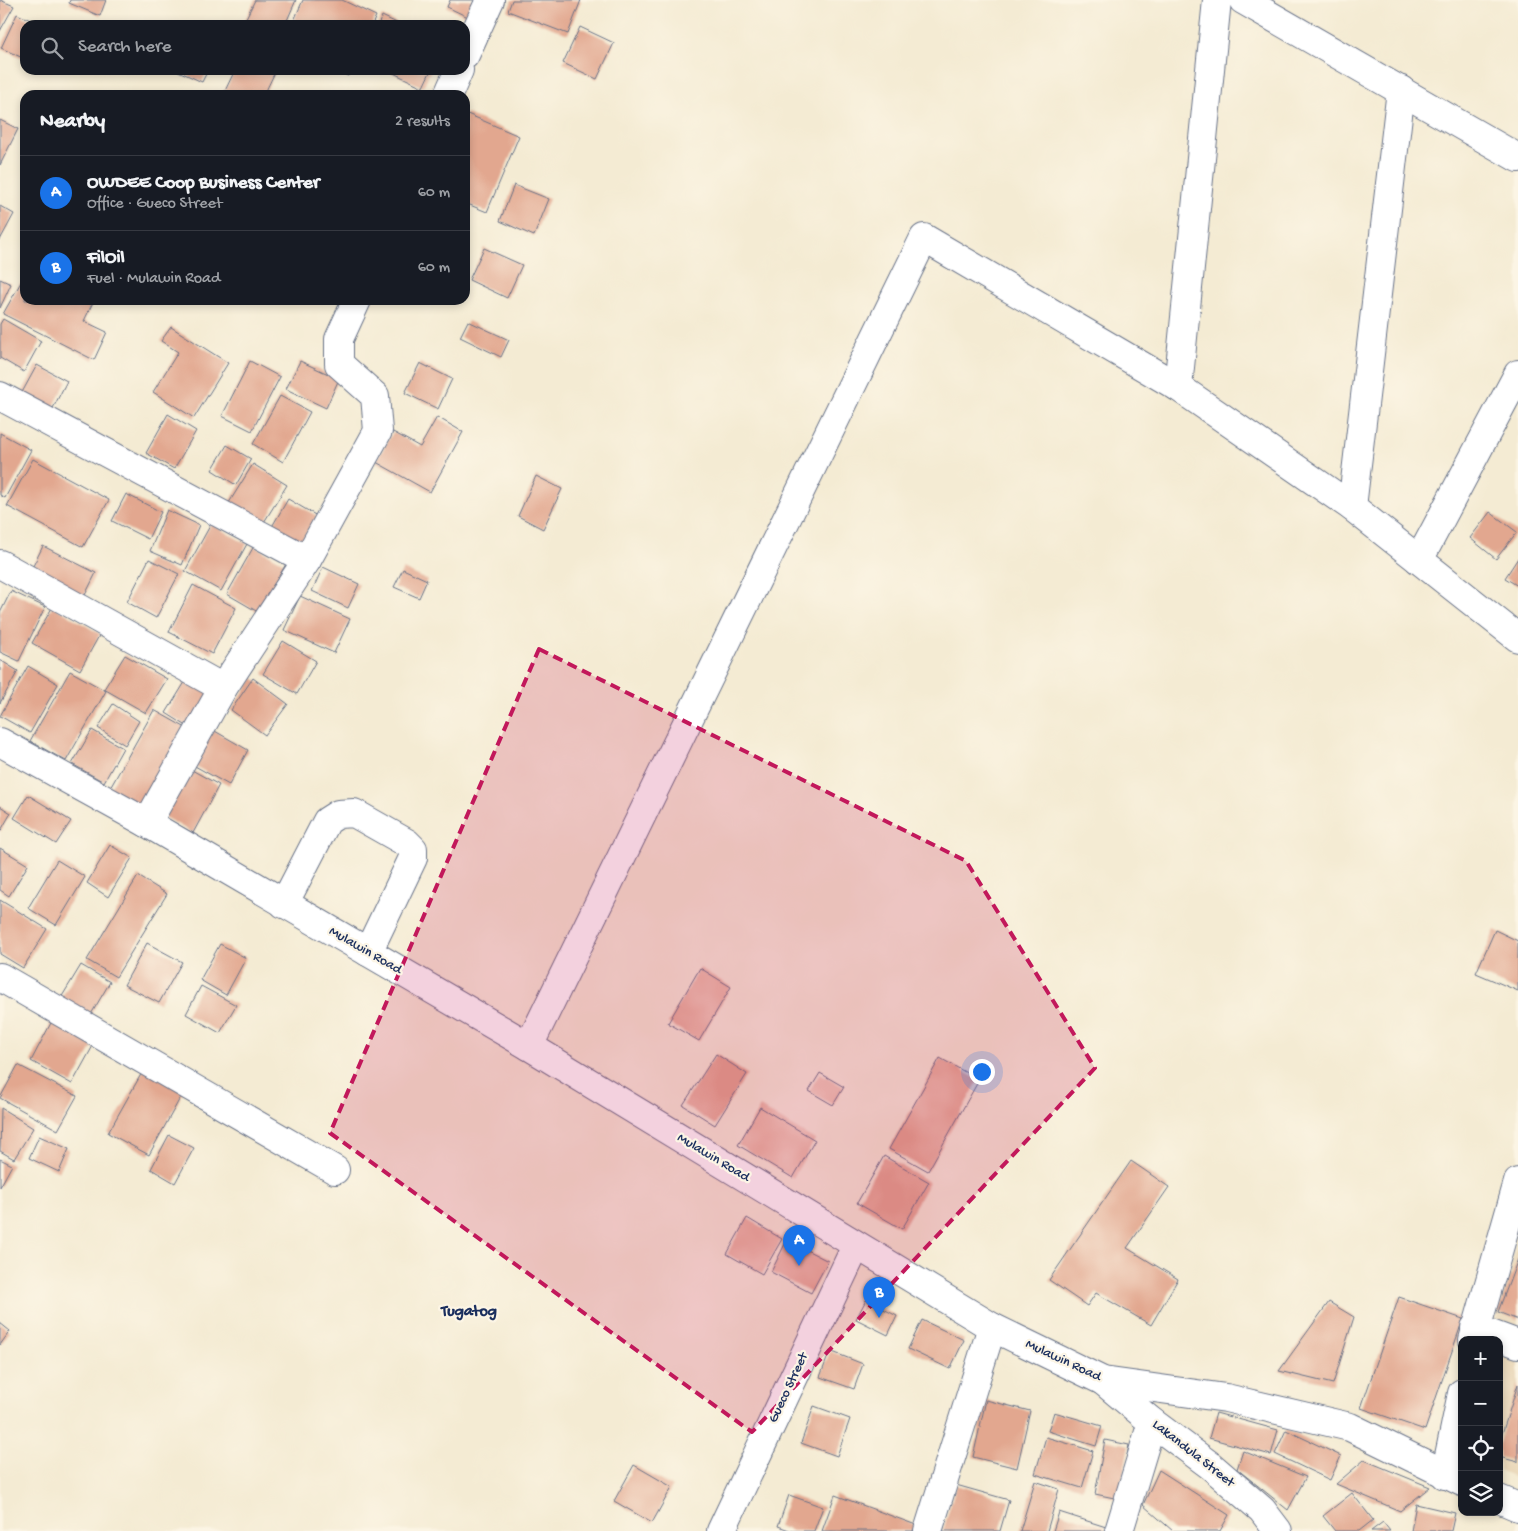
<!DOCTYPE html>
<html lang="en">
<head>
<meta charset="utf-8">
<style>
  body { margin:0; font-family:"Gochi Hand",sans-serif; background:#20242c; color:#f1f3f6 }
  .controls { position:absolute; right:15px; bottom:15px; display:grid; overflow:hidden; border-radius:10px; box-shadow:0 2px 8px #0003 }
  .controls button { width:45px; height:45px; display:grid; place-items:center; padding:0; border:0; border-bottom:1px solid #363941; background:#171b24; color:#f1f3f6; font:25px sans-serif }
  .you { position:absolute; left:981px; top:1071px; width:18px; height:18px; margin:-12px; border:4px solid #fff; border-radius:50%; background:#1a73e8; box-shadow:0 0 0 8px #1a73e833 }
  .badge { display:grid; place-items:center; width:32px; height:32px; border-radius:50%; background:#1a73e8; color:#fff; font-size:16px; font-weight:700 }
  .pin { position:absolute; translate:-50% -41px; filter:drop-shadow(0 1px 2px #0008) }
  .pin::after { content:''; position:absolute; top:26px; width:18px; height:15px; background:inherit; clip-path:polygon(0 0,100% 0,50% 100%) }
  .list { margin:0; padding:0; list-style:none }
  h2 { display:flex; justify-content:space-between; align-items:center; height:65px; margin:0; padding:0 20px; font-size:21px }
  h2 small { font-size:16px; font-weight:400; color:#9ea1a6 }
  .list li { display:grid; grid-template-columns:32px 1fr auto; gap:15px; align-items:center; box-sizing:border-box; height:75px; padding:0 20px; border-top:1px solid #363941 }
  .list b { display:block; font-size:19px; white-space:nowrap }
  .list p { margin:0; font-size:16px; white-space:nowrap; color:#9ea1a6 }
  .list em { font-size:16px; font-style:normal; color:#9ea1a6 }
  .icon { flex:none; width:28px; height:28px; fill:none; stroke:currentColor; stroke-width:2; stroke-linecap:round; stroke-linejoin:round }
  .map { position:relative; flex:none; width:1518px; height:1531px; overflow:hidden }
  .search { position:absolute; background:#171b24; box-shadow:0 2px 8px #0003; left:20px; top:20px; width:450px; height:55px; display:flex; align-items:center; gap:12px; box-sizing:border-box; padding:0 18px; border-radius:15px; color:#9ea1a6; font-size:19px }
  .panel { position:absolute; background:#171b24; box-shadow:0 2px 8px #0003; left:20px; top:90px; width:450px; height:215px; border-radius:15px }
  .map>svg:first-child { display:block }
  .built { fill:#ead8ba }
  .building { fill:#e2a78f }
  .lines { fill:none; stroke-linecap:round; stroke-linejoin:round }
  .minor-casing { stroke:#677187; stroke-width:30 }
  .major-casing { stroke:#677187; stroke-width:30 }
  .minor { stroke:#fff; stroke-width:28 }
  .major { stroke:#fff; stroke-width:28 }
  .marked { fill:#c2185b; fill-opacity:0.2; stroke:#c2185b; stroke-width:4; stroke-dasharray:10 6; stroke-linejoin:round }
  .labels { text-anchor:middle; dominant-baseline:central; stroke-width:4.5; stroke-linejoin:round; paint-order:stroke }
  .street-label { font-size:14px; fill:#1b2f5e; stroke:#fcf5e5 }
  .quarter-label { font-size:16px; font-weight:bold; fill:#1b2f5e; stroke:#fcf5e5 }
</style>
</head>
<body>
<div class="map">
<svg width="1518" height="1531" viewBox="0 0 1518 1531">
  <rect width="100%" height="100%" fill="#fcf5e5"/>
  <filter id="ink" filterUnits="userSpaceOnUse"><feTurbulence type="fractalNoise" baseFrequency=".02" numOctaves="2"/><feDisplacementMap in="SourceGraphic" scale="10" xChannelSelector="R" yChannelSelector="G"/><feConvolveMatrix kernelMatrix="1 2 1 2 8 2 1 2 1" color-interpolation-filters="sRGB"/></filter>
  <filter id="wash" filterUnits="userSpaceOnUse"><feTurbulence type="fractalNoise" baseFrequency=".0096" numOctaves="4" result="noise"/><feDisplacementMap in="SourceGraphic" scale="20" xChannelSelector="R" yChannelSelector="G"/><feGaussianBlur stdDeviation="1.12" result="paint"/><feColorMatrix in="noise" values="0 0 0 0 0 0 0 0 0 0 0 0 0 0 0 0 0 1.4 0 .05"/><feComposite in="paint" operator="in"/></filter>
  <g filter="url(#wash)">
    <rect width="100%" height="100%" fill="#f4ebd3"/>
    <path class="built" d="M 1518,1242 L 1518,1479 L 1499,1470 L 1499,1340 L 1490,1340 Z"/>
    <g id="blocks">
      <g class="building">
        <path d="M 0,0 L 14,6 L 0,31 Z"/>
        <path d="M 70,0 L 106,0 L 100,16 L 69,3 Z"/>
        <path d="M 255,0 L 296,0 L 285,25 L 255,25 L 245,20 Z"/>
        <path d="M 303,0 L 342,0 L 376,16 L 372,25 L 292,25 Z"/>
        <path d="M 450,0 L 477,0 L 468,17 L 447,7 Z"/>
        <path d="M 512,0 L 581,0 L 568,34 L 508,11 Z"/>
        <path d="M 17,14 L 42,25 L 25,25 L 25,59 L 1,48 Z"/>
        <path d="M 382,16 L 401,25 L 378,25 Z"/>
        <path d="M 580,27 L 614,43 L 597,79 L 563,63 Z"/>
        <path d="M 176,70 L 208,70 L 202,82 Z"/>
        <path d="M 235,70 L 276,70 L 264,95 L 223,95 Z"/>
        <path d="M 335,70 L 351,70 L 348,76 Z"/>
        <path d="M 387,70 L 431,70 L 423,87 Z"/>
        <path d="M 465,113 L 519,136 L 487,212 L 465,203 Z"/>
        <path d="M 0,120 L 18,129 L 0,165 Z"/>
        <path d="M 514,185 L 549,199 L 534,236 L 500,221 Z"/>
        <path d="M 0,206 L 14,214 L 0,240 Z"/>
        <path d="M 484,248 L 522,265 L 507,298 L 469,280 Z"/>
        <path d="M 25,275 L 25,300 L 94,300 L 84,321 L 107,332 L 94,360 L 3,314 Z"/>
        <path d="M 0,279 L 11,284 L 0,308 Z"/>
        <path d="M 3,319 L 41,341 L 24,372 L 0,358 L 0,324 Z"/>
        <path d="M 468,321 L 509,340 L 501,357 L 460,337 Z"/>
        <path d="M 171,327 L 228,363 L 194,418 L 153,392 L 178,352 L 161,341 Z"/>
        <path d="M 250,361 L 280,377 L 252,431 L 222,416 Z"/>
        <path d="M 300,361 L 339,379 L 326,408 L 286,389 Z"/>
        <path d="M 420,363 L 452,379 L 438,409 L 405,393 Z"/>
        <path d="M 37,365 L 67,381 L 50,414 L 19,398 Z"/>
        <path d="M 280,396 L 310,412 L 283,462 L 253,444 Z"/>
        <path d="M 168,414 L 196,431 L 174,469 L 146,453 Z"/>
        <path d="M 437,417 L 463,432 L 430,492 L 376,462 L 393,432 L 420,447 Z"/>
        <path d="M 0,433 L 31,450 L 5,498 L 0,495 Z"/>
        <path d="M 227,445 L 251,459 L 236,485 L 212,470 Z"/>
        <path d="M 33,459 L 109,500 L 83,547 L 7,506 Z"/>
        <path d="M 253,464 L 287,485 L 261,527 L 227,506 Z"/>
        <path d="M 536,476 L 562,489 L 543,529 L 518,516 Z"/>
        <path d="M 126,494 L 161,512 L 148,539 L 112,521 Z"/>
        <path d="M 288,499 L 317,516 L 298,547 L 270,530 Z"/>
        <path d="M 167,510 L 199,525 L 182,565 L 150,551 Z"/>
        <path d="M 1490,512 L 1517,532 L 1496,559 L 1470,538 Z"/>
        <path d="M 211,524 L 247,544 L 221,591 L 185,571 Z"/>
        <path d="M 43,546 L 96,573 L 81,603 L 28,576 Z"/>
        <path d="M 254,546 L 286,564 L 258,612 L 227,594 Z"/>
        <path d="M 1518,558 L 1518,586 L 1505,578 Z"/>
        <path d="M 149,559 L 179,574 L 156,618 L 127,602 Z"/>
        <path d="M 323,567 L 359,584 L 348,608 L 312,591 Z"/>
        <path d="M 403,569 L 427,580 L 419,598 L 394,587 Z"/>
        <path d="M 193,585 L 236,608 L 212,654 L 169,632 Z"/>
        <path d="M 11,591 L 45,607 L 19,661 L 0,652 L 0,613 Z"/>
        <path d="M 300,596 L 350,619 L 334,653 L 284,630 Z"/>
        <path d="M 53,606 L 100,634 L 80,670 L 32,643 Z"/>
        <path d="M 283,641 L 316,661 L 297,694 L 263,674 Z"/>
        <path d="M 125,655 L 167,679 L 146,713 L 104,689 Z"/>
        <path d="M 0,660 L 18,671 L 0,703 Z"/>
        <path d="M 28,666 L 58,684 L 30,733 L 0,716 Z"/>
        <path d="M 70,671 L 106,691 L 66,761 L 30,741 Z"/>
        <path d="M 190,674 L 217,691 L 193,730 L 166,713 Z"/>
        <path d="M 253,678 L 288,704 L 265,735 L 231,710 Z"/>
        <path d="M 113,704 L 139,721 L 125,745 L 98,728 Z"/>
        <path d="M 154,710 L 186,728 L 141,807 L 109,790 Z"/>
        <path d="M 92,730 L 123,748 L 104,782 L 72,764 Z"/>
        <path d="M 213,730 L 248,750 L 229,785 L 193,765 Z"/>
        <path d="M 190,769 L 219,785 L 193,833 L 164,817 Z"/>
        <path d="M 28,795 L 71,821 L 56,844 L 14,818 Z"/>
        <path d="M 0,806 L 11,813 L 0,832 Z"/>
        <path d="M 110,845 L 132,858 L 108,897 L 87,883 Z"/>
        <path d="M 0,848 L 28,865 L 9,896 L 0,890 Z"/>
        <path d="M 57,860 L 85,877 L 56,925 L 28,908 Z"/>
        <path d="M 138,876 L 167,894 L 116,977 L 87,960 Z"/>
        <path d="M 0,900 L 47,929 L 23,968 L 0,954 Z"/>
        <path d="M 1495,930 L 1518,941 L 1518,991 L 1476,973 Z"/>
        <path d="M 147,943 L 182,962 L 159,1003 L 124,985 Z"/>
        <path d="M 220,944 L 246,958 L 226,995 L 200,980 Z"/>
        <path d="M 81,965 L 110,982 L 90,1016 L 61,998 Z"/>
        <path d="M 700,968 L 731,987 L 699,1041 L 668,1023 Z"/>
        <path d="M 201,986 L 236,1005 L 220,1033 L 186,1014 Z"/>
        <path d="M 52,1021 L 94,1044 L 72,1084 L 31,1061 Z"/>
        <path d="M 716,1054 L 747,1074 L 715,1125 L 683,1105 Z"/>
        <path d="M 940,1058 L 979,1080 L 928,1171 L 889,1149 Z"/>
        <path d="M 18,1065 L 77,1096 L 58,1130 L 0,1098 Z"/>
        <path d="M 144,1069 L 184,1091 L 149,1155 L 108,1133 Z"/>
        <path d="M 820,1073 L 844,1087 L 833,1105 L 809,1091 Z"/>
        <path d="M 760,1107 L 815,1140 L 793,1178 L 738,1145 Z"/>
        <path d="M 1,1108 L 33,1128 L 14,1159 L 0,1151 Z"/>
        <path d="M 169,1135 L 194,1148 L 175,1183 L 151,1169 Z"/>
        <path d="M 39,1136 L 69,1149 L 59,1172 L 29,1158 Z"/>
        <path d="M 884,1156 L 929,1182 L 902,1229 L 857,1203 Z"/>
        <path d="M 0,1159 L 12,1165 L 0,1187 Z"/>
        <path d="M 1131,1161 L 1169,1187 L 1127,1248 L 1178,1279 L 1151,1325 L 1096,1293 L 1087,1306 L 1049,1280 Z"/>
        <path d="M 747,1218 L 782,1239 L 762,1274 L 727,1254 Z"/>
        <path d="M 787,1240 L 828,1261 L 811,1293 L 771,1272 Z"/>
        <path d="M 1518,1259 L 1518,1320 L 1498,1312 Z"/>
        <path d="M 1399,1297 L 1463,1319 L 1425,1430 L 1361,1408 Z"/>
        <path d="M 866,1300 L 897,1316 L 888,1335 L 856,1319 Z"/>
        <path d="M 1329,1302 L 1354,1317 L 1333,1384 L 1279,1371 Z"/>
        <path d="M 922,1320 L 964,1340 L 950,1369 L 908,1349 Z"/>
        <path d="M 0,1323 L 10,1331 L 0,1345 Z"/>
        <path d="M 830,1351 L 863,1364 L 854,1389 L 820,1377 Z"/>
        <path d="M 1518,1384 L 1518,1462 L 1499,1457 L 1499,1443 Z"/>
        <path d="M 986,1400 L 1030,1411 L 1017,1468 L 973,1457 Z"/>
        <path d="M 814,1406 L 850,1419 L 837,1456 L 801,1443 Z"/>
        <path d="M 1054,1412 L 1102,1426 L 1096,1446 L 1048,1431 Z"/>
        <path d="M 1216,1413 L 1278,1430 L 1271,1455 L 1209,1438 Z"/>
        <path d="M 1286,1430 L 1341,1456 L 1330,1480 L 1275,1454 Z"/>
        <path d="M 1046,1437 L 1093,1451 L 1082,1488 L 1035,1474 Z"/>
        <path d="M 1105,1440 L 1129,1445 L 1119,1499 L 1095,1494 Z"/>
        <path d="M 1243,1451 L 1306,1477 L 1288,1510 L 1237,1469 Z"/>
        <path d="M 1364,1460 L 1430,1487 L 1400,1511 L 1336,1484 Z"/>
        <path d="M 634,1465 L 672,1487 L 652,1523 L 614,1501 Z"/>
        <path d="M 1159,1470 L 1229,1515 L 1220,1531 L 1173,1531 L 1143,1505 Z"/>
        <path d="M 1035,1481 L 1059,1489 L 1047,1531 L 1020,1531 Z"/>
        <path d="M 956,1485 L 1009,1500 L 1000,1531 L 943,1531 Z"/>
        <path d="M 1352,1493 L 1373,1520 L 1359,1531 L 1335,1531 L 1323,1516 Z"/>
        <path d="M 789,1495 L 823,1507 L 814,1531 L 792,1531 L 778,1526 Z"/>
        <path d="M 835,1495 L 916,1525 L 913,1531 L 822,1531 Z"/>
        <path d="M 1416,1504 L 1455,1513 L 1451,1531 L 1411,1531 Z"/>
        <path d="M 1059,1512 L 1106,1527 L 1105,1531 L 1053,1531 Z"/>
        <path d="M 1383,1522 L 1390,1531 L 1371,1531 Z"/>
      </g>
    </g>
  </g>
  <g filter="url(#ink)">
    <use href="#blocks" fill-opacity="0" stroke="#677187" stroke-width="1"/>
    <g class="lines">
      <g class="minor-casing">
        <g id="minor">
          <path d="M 1243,0 L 1518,158"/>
          <path d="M 465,55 L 490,0"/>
          <path d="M 448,95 L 459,70"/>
          <path d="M 1178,387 L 1217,0"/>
          <path d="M 0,396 L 307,560"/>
          <path d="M 1352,507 L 1401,90"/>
          <path d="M 1419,560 L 1518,374"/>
          <path d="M 0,564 L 223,688"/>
          <path d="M 147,823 L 223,688 L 307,560 L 378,431 L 375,396 L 339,364 L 339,339 L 357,300"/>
          <path d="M 284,904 L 327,821 L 338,814 L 354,813 L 407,843 L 413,849 L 413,858 L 368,952"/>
          <path d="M 0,977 L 335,1170"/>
          <path d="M 529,1046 L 924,238 L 1178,387 L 1352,507 L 1518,638"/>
          <path d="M 1475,1328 L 1518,1344"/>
          <path d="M 1473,1340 L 1518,1182"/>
          <path d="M 1103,1381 L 1152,1422 L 1211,1466 L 1262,1510 L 1278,1531"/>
          <path d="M 1445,1475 L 1462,1393"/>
          <path d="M 721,1531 L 856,1246"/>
          <path d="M 928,1531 L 992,1327"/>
          <path d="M 1119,1531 L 1152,1422"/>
        </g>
      </g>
      <g class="major-casing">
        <g id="major">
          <path d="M 0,742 L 147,823 L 529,1046 L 992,1327 L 1103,1381 L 1226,1398 L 1350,1427 L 1462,1482"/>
          <path d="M 1499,1499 L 1518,1507"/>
        </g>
      </g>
      <use href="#minor" class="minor"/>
      <use href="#major" class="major"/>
    </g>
  </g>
  <path class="marked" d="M 539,649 L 966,861 L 1095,1068 L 752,1432 L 330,1133 Z"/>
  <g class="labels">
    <g class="street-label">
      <text transform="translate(365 951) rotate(30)">Mulawin Road</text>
      <text transform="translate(713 1158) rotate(31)">Mulawin Road</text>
      <text transform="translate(1063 1361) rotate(25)">Mulawin Road</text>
      <text transform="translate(789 1388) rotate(-65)">Gueco Street</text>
      <text transform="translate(1193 1454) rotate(38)">Lakandula Street</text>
    </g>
    <g class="quarter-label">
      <text x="469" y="1312">Tugatog</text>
    </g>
  </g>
</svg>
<div class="controls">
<button>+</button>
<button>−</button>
<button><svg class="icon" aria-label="locate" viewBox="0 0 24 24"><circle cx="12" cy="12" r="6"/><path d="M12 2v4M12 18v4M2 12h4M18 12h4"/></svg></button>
<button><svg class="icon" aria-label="layers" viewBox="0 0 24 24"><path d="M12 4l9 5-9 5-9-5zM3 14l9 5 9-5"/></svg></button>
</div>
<div class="you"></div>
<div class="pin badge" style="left:799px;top:1266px">A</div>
<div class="pin badge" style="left:879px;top:1318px">B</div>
<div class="search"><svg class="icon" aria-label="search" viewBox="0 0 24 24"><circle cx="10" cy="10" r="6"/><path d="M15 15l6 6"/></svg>Search here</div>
<section class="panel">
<h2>Nearby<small>2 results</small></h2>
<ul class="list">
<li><span class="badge">A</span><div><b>OWDEE Coop Business Center</b><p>Office · Gueco Street</p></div><em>60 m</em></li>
<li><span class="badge">B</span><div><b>FilOil</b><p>Fuel · Mulawin Road</p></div><em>60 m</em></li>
</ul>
</section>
</div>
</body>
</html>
